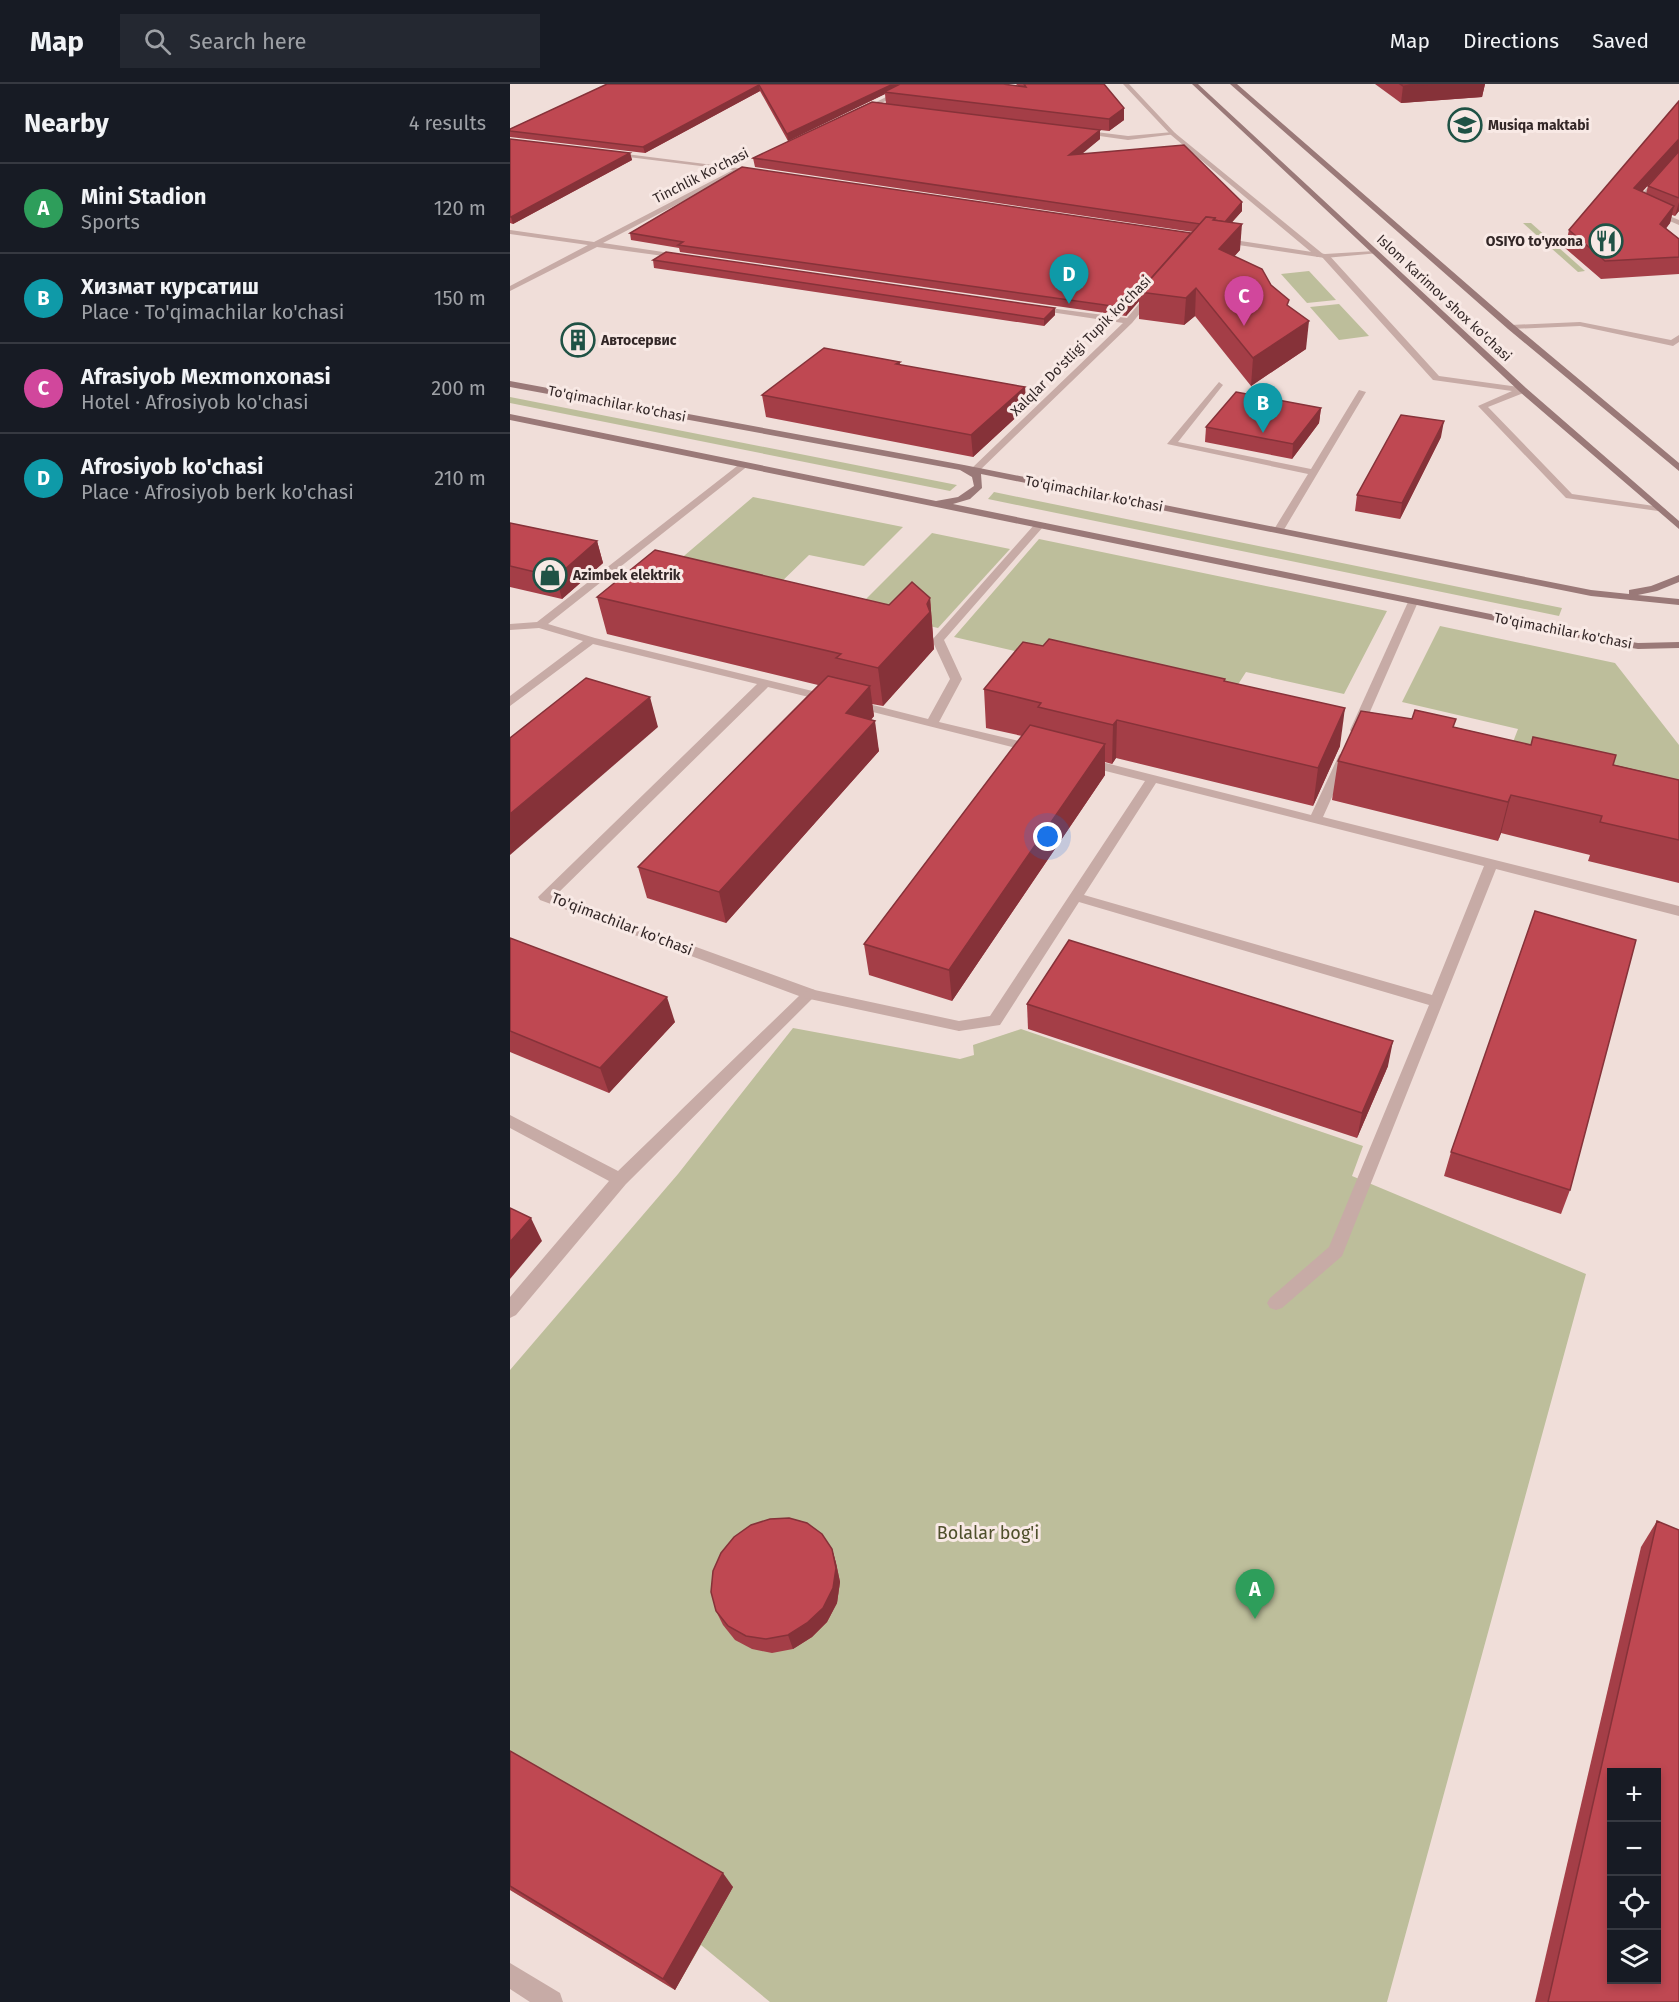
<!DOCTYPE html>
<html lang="en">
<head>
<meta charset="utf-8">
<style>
  body { margin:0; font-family:"Fira Sans",sans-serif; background:#242831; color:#f1f3f6 }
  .controls { position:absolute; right:18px; bottom:18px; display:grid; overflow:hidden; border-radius:0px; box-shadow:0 3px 9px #0003 }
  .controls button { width:54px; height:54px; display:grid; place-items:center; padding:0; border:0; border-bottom:2px solid #363941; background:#171b24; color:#f1f3f6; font:30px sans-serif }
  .you { position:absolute; left:538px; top:753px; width:21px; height:21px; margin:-15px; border:4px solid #fff; border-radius:50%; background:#1a73e8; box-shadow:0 0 0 9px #1a73e833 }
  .badge { display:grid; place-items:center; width:39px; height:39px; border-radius:50%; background:#8c9099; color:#fff; font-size:20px; font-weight:700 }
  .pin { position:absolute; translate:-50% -50px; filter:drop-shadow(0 2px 3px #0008) }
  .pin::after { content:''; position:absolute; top:32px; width:21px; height:18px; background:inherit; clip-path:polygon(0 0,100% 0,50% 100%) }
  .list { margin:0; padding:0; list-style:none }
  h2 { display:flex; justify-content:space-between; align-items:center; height:78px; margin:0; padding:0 24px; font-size:26px }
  h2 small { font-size:20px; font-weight:400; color:#9ea1a6 }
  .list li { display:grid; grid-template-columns:39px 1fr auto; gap:18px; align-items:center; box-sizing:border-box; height:90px; padding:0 24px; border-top:2px solid #363941 }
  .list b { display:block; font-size:22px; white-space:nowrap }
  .list p { margin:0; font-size:20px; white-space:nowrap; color:#9ea1a6 }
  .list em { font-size:20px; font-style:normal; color:#9ea1a6 }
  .icon { flex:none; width:33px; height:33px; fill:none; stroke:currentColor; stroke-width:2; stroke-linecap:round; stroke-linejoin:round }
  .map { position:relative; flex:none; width:1169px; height:1918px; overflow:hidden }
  header { display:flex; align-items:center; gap:36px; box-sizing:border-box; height:84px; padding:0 30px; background:#171b24; border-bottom:2px solid #363941 }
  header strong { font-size:28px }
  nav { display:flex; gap:33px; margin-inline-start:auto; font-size:21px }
  .search { width:420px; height:54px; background:#242831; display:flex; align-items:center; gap:15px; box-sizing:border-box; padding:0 21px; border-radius:0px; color:#9ea1a6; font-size:22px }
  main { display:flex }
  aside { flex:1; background:#171b24 }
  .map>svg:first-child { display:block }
  .green { fill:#bdbe9b }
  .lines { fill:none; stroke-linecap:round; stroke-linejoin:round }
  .lane { fill:#c7aba6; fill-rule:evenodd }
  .street { fill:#c7aba6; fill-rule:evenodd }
  .secondary { fill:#9a7978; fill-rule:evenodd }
  .wall { fill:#a43e47; fill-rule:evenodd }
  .shaded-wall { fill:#863239 }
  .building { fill:#bf4852; stroke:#863239; stroke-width:1.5; fill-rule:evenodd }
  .labels { text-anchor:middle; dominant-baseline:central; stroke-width:6; stroke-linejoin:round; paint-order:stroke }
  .far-poi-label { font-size:14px; font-weight:bold; fill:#332727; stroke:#f8e9e5; text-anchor:start }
  .far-street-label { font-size:14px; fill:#332727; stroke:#f8e9e5 }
  .street-label { font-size:15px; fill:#332727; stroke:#f8e9e5 }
  .near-park-label { font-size:18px; fill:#4f502c; stroke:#f8e9e5 }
</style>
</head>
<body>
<header>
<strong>Map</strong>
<div class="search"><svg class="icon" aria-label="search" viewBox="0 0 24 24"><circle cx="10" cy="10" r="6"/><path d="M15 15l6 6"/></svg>Search here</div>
<nav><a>Map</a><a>Directions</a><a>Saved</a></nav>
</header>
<main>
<aside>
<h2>Nearby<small>4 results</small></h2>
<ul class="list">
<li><span class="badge" style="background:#2e9e5b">A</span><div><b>Mini Stadion</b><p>Sports</p></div><em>120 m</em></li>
<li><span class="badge" style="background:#0f9aa8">B</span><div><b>Хизмат курсатиш</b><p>Place · To'qimachilar ko'chasi</p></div><em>150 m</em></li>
<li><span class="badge" style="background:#d1479c">C</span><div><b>Afrasiyob Mexmonxonasi</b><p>Hotel · Afrosiyob ko'chasi</p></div><em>200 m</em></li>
<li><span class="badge" style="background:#0f9aa8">D</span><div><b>Afrosiyob ko'chasi</b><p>Place · Afrosiyob berk ko'chasi</p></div><em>210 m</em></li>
</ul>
</aside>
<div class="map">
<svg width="1169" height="1918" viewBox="0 0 1169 1918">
  <rect width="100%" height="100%" fill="#f0ded9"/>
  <g class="green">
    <path d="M 1013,139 L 1021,139 L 1075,187 L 1068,188 Z"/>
    <path d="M 799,187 L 826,216 L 797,219 L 771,190 Z"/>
    <path d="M 829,220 L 859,252 L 829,256 L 800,223 Z"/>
    <path d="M 0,313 L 447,401 L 440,407 L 0,319 Z"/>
    <path d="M 484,408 L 1052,524 L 1049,532 L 478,415 Z"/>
    <path d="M 243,413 L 393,443 L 354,482 L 299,471 L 263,506 L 161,483 Z"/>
    <path d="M 422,449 L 500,465 L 428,544 L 346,525 Z"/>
    <path d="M 529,455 L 877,527 L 834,610 L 736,588 L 718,616 L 444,553 Z"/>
    <path d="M 930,542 L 1105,579 L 1169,661 L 1169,720 L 995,679 L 1008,645 L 892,618 Z"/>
    <path d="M 283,944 L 450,975 L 464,971 L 463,961 L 511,945 L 853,1062 L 842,1092 L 1076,1190 L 877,1918 L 260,1918 L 191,1861 L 165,1906 L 0,1806 L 0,1286 L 168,1090 Z"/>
  </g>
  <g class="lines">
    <g class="lane">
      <path d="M 613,0 L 619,0 L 665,49 L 813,170 L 818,170 L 929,292 L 1016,304 L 1016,308 L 978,323 L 1062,410 L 1151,423 L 1156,426 L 1155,428 L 1056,414 L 968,322 L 1002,307 L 923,296 L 812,173 L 807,173 L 661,51 Z"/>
      <path d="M 709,298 L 713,301 L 668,358 L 801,385 L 849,306 L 856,308 L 772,449 L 763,447 L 798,390 L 657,360 Z"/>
      <path d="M 231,379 L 239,381 L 38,540 L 85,554 L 323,612 L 325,614 L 319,618 L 258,603 L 45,812 L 305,906 L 307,910 L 116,1100 L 6,1231 L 0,1234 L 0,1213 L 99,1097 L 0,1044 L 0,1031 L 108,1087 L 289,912 L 30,816 L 28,813 L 247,600 L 83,560 L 0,622 L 0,612 L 73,557 L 29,544 L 0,546 L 0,540 L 27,538 Z"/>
      <path d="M 524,441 L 533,443 L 434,556 L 452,595 L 429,638 L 530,662 L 530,668 L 526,669 L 339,622 L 337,620 L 343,616 L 418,635 L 440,595 L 422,556 Z"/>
      <path d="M 903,515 L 908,518 L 852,646 L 850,649 L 842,649 L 840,646 L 898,518 Z"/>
      <path d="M 835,667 L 841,671 L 813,733 L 1169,822 L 1169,832 L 986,785 L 834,1167 L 832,1172 L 772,1224 L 766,1226 L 760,1224 L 757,1219 L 760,1214 L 819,1163 L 919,921 L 569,818 L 490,941 L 449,947 L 442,942 L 449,937 L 480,932 L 635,697 L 572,681 L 572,675 L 576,674 L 801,731 L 829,671 ZM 646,699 L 974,782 L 922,911 L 574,811 Z"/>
    </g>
    <g class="street">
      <path d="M 401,0 L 409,0 L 354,28 L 349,27 Z"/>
      <path d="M 570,46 L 618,52 L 663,48 L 666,50 L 618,56 L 568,49 Z"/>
      <path d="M 100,68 L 251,87 L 248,89 L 231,87 L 93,159 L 173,171 L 176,175 L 87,163 L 0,207 L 0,202 L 78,161 L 0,150 L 0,146 L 84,158 L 223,86 L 102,71 Z"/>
      <path d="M 1169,69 L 1169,75 L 1130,120 L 1169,136 L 1169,141 L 1122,121 Z"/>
      <path d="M 711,154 L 815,170 L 865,167 L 869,169 L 815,174 L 708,158 Z"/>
      <path d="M 638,209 L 645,211 L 622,239 L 467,389 L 461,389 L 461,385 L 613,239 L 527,226 L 523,224 L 524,222 L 617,234 Z"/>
      <path d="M 1070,238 L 1161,256 L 1169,251 L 1169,258 L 1163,262 L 1070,242 L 1001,245 L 997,243 L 1001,241 Z"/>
      <path d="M 300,905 L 449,937 L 456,942 L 449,947 L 295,914 L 293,910 Z"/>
      <path d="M 0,1879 L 50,1909 L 53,1918 L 20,1918 L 0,1905 Z"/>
    </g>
    <g class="secondary">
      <path d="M 682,0 L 688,0 L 1016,304 L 1169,437 L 1169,445 L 1010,308 Z"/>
      <path d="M 720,0 L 727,0 L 1004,241 L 1169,379 L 1169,387 L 998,245 Z"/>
      <path d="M 0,297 L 454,381 L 1081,506 L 1119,510 L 1119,506 L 1141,502 L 1169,491 L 1169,498 L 1147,507 L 1128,511 L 1169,515 L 1169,521 L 1081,512 L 471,390 L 472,404 L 460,415 L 443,420 L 1103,555 L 1128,559 L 1169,558 L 1169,564 L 1128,565 L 1103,561 L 0,336 L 0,330 L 426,417 L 448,413 L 464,402 L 462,393 L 450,386 L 0,303 Z"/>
    </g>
  </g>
  <g class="wall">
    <path d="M 97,0 L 508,2 L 506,0 L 594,0 L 614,24 L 614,36 L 599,47 L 590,46 L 590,55 L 572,69 L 732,118 L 732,127 L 722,138 L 730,166 L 724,172 L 761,201 L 778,222 L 796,265 L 741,302 L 685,232 L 674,241 L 629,235 L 629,217 L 616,232 L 170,168 L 169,164 L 121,156 L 120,149 L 681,149 L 683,148 L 245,83 L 243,74 L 376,20 L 375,10 L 278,57 L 250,7 L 135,69 L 0,53 L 0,45 Z"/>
    <path d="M 865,0 L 975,0 L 972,13 L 891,19 Z"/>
    <path d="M 1169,17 L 1169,127 L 1165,132 L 1162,131 L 1160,139 L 1156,144 L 1169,155 L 1169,190 L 1091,195 L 1055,164 L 1059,146 ZM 1169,67 L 1138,102 L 1136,110 L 1132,108 Z"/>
    <path d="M 0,55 L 120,69 L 122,76 L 3,140 L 0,139 Z"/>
    <path d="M 143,176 L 545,224 L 545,231 L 534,242 L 144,184 Z"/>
    <path d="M 390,278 L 390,281 L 515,303 L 516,324 L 463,373 L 256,333 L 252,311 Z"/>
    <path d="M 811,324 L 809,339 L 782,375 L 695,358 L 696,343 Z"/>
    <path d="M 931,353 L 890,435 L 845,427 L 847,411 Z"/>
    <path d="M 0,439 L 87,457 L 93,479 L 52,515 L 0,503 Z"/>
    <path d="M 87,513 L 379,521 L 420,514 L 424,565 L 373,622 L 362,620 L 364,632 L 361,636 L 369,667 L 216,839 L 137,814 L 128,783 L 308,601 L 97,550 Z"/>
    <path d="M 533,562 L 715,597 L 830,662 L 803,722 L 606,674 L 602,680 L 595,678 L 595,691 L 442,917 L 359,891 L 354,860 L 512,652 L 476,644 L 474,605 Z"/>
    <path d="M 902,635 L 944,643 L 1169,696 L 1169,799 L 1078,777 L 1080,771 L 991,749 L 988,757 L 822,716 L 828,677 Z"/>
    <path d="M 0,854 L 165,938 L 99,1009 L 0,968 Z"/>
    <path d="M 517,920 L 878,982 L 847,1054 L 518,945 Z"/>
    <path d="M 941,1068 L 1060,1106 L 1051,1130 L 934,1092 Z"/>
    <path d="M 1147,1437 L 1169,1918 L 1025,1918 L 1131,1463 Z"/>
    <path d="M 322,1465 L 326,1479 L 330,1498 L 327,1519 L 317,1538 L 302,1553 L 283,1565 L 262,1569 L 242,1565 L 225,1556 L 213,1541 L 206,1527 Z"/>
    <path d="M 0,1667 L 223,1803 L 165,1906 L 0,1806 Z"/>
  </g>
  <g class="shaded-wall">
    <path d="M 383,0 L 396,0 L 374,8 L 375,10 L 278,57 L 277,50 Z"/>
    <path d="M 922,0 L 975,0 L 972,13 L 891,19 L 893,2 Z"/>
    <path d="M 249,1 L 250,7 L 135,69 L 133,63 Z"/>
    <path d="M 614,24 L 614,36 L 599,47 L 599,35 Z"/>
    <path d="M 590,46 L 590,55 L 560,80 L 559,71 Z"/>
    <path d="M 1169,55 L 1169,67 L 1120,121 L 1124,104 Z"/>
    <path d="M 120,69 L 122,76 L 3,140 L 1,133 Z"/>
    <path d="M 732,118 L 732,127 L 710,152 L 710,142 Z"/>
    <path d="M 1169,118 L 1169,127 L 1165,132 Z"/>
    <path d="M 1164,122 L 1160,139 L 1146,158 L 1150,140 Z"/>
    <path d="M 732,140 L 730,166 L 708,191 L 709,165 Z"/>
    <path d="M 686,204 L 685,232 L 674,241 L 676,214 Z"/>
    <path d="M 629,210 L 629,217 L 616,232 L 616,224 Z"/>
    <path d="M 545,224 L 545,231 L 534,242 L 534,235 Z"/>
    <path d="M 799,237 L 796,265 L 741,302 L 743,274 Z"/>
    <path d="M 515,303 L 516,324 L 463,373 L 461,351 Z"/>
    <path d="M 811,324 L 809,339 L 782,375 L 783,360 Z"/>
    <path d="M 934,337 L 931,353 L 890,435 L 892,419 Z"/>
    <path d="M 87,457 L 93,479 L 52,515 L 46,493 Z"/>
    <path d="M 420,514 L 424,565 L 373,622 L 368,584 Z"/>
    <path d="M 360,602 L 364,632 L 340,659 L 336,629 Z"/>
    <path d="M 140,613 L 148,643 L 0,771 L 0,730 Z"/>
    <path d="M 835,624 L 830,662 L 803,722 L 808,684 Z"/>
    <path d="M 607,636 L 606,674 L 602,680 L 603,641 Z"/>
    <path d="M 365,637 L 369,667 L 216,839 L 209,808 Z"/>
    <path d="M 595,660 L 595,691 L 442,917 L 439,886 Z"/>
    <path d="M 1001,711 L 991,749 L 988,757 L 998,718 Z"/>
    <path d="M 157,913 L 165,938 L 99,1009 L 90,984 Z"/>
    <path d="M 883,957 L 878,982 L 847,1054 L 852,1029 Z"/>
    <path d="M 21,1134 L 32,1157 L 0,1195 L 0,1158 Z"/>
    <path d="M 322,1465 L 326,1479 L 330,1498 L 327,1519 L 317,1538 L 302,1553 L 283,1565 L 278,1551 Z"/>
    <path d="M 213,1789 L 223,1803 L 165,1906 L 153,1895 Z"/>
  </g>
  <g class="building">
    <path d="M 97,0 L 383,0 L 277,50 L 249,1 L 133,63 L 0,47 L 0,45 Z"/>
    <path d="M 390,0 L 493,0 L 516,3 L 514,0 L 594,0 L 614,24 L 599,35 L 374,8 Z"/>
    <path d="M 890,0 L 922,0 L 893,2 Z"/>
    <path d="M 1169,17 L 1169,55 L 1124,104 L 1164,122 L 1150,140 L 1169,155 L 1169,173 L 1095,177 L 1059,146 Z"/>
    <path d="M 362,18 L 590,46 L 559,71 L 674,61 L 732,118 L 715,138 L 704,136 L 705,134 L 696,133 L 690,140 L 243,74 Z"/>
    <path d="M 0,55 L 120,69 L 1,133 L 0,133 Z"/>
    <path d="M 1169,67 L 1169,114 L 1138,102 Z"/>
    <path d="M 232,83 L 681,149 L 629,208 L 629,210 L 616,224 L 168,161 L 173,158 L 120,149 Z"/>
    <path d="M 696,133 L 705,134 L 703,136 L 732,140 L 709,165 L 752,185 L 761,201 L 779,216 L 777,221 L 799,237 L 743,274 L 686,204 L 676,214 L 629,208 Z"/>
    <path d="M 156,168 L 545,224 L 534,235 L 143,176 Z"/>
    <path d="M 314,264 L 390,278 L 386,280 L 515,303 L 461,351 L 252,311 Z"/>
    <path d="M 726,308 L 811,324 L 783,360 L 696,343 Z"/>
    <path d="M 891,331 L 934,337 L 892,419 L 847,411 Z"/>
    <path d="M 0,439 L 87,457 L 46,493 L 0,482 Z"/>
    <path d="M 145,466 L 379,521 L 402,498 L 420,514 L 417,520 L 420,528 L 368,584 L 326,574 L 331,570 L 87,513 Z"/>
    <path d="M 539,555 L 715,595 L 714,597 L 835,624 L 808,684 L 607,636 L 603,641 L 528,623 L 531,619 L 474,605 L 513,558 L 533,562 Z"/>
    <path d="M 318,592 L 360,602 L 336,629 L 365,637 L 209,808 L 128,783 Z"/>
    <path d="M 76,594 L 140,613 L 0,730 L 0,654 Z"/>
    <path d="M 905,626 L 946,635 L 943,643 L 1021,661 L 1023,653 L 1106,671 L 1103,681 L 1169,696 L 1169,756 L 1090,738 L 1092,732 L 1001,711 L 998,718 L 828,677 L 851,627 L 902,635 Z"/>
    <path d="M 520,641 L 595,660 L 439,886 L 354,860 Z"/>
    <path d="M 1025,827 L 1126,856 L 1060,1106 L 941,1068 Z"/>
    <path d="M 0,854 L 157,913 L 90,984 L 0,947 Z"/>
    <path d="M 559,856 L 883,957 L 852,1029 L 517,920 Z"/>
    <path d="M 0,1124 L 21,1134 L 0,1158 Z"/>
    <path d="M 279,1434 L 297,1439 L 312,1450 L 322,1465 L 326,1484 L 323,1504 L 313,1524 L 297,1539 L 278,1551 L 256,1555 L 236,1552 L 218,1542 L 206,1527 L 201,1508 L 203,1487 L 211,1469 L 224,1453 L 241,1441 L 260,1435 Z"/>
    <path d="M 1147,1437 L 1169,1446 L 1169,1918 L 1038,1918 ZM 1101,1689 L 1146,1689 L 1146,1896 L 1101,1896 Z"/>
    <path d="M 0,1667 L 213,1789 L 153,1895 L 0,1802 Z"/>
  </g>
  <defs>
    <g id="school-ring" transform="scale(1.725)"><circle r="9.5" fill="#f8e9e5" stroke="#1f5245" stroke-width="1.5"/><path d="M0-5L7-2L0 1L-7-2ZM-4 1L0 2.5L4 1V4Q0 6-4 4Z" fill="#1f5245"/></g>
    <g id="restaurant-ring" transform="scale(1.725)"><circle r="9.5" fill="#f8e9e5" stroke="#1f5245" stroke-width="1.5"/><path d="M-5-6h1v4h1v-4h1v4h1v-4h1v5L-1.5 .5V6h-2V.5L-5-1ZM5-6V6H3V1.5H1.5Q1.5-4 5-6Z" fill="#1f5245"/></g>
    <g id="building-ring" transform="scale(1.725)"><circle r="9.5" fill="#f8e9e5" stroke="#1f5245" stroke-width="1.5"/><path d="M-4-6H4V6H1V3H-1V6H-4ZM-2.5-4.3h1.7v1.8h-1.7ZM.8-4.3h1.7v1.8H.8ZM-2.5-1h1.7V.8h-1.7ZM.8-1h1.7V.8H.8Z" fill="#1f5245"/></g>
    <g id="shop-ring" transform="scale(1.725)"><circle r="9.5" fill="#f8e9e5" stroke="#1f5245" stroke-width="1.5"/><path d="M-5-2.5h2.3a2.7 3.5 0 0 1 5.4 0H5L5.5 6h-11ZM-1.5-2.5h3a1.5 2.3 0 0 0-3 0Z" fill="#1f5245"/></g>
  </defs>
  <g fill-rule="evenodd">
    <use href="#school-ring" x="955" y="41"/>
    <use href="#restaurant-ring" x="1096" y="157"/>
    <use href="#building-ring" x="68" y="256"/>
    <use href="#shop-ring" x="40" y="491"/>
  </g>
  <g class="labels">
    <g class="far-poi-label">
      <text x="978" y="41">Musiqa maktabi</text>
      <text x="1073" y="157" text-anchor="end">OSIYO to'yxona</text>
      <text x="91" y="256">Автосервис</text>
      <text x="63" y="491">Azimbek elektrik</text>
    </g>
    <g class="far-street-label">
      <text transform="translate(191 92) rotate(-27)">Tinchlik Ko'chasi</text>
      <text transform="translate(934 214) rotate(43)">Islom Karimov shox ko'chasi</text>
      <text transform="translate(571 262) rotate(-45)">Xalqlar Do'stligi Tupik ko'chasi</text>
      <text transform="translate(107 320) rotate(11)">To'qimachilar ko'chasi</text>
      <text transform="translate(584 410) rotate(11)">To'qimachilar ko'chasi</text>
      <text transform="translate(1053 547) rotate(11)">To'qimachilar ko'chasi</text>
    </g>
    <g class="street-label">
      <text transform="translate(112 840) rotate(21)">To'qimachilar ko'chasi</text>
    </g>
    <g class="near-park-label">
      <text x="478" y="1449">Bolalar bog'i</text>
    </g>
  </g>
</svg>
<div class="controls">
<button>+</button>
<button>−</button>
<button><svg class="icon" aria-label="locate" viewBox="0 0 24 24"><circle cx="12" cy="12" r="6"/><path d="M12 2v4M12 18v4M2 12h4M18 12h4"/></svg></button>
<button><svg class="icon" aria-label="layers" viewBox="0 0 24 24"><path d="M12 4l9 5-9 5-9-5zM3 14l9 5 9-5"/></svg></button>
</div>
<div class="you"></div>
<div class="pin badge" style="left:745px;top:1535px;background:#2e9e5b">A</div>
<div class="pin badge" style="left:753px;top:349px;background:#0f9aa8">B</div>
<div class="pin badge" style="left:734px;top:242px;background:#d1479c">C</div>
<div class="pin badge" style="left:559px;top:220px;background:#0f9aa8">D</div>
</div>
</main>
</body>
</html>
